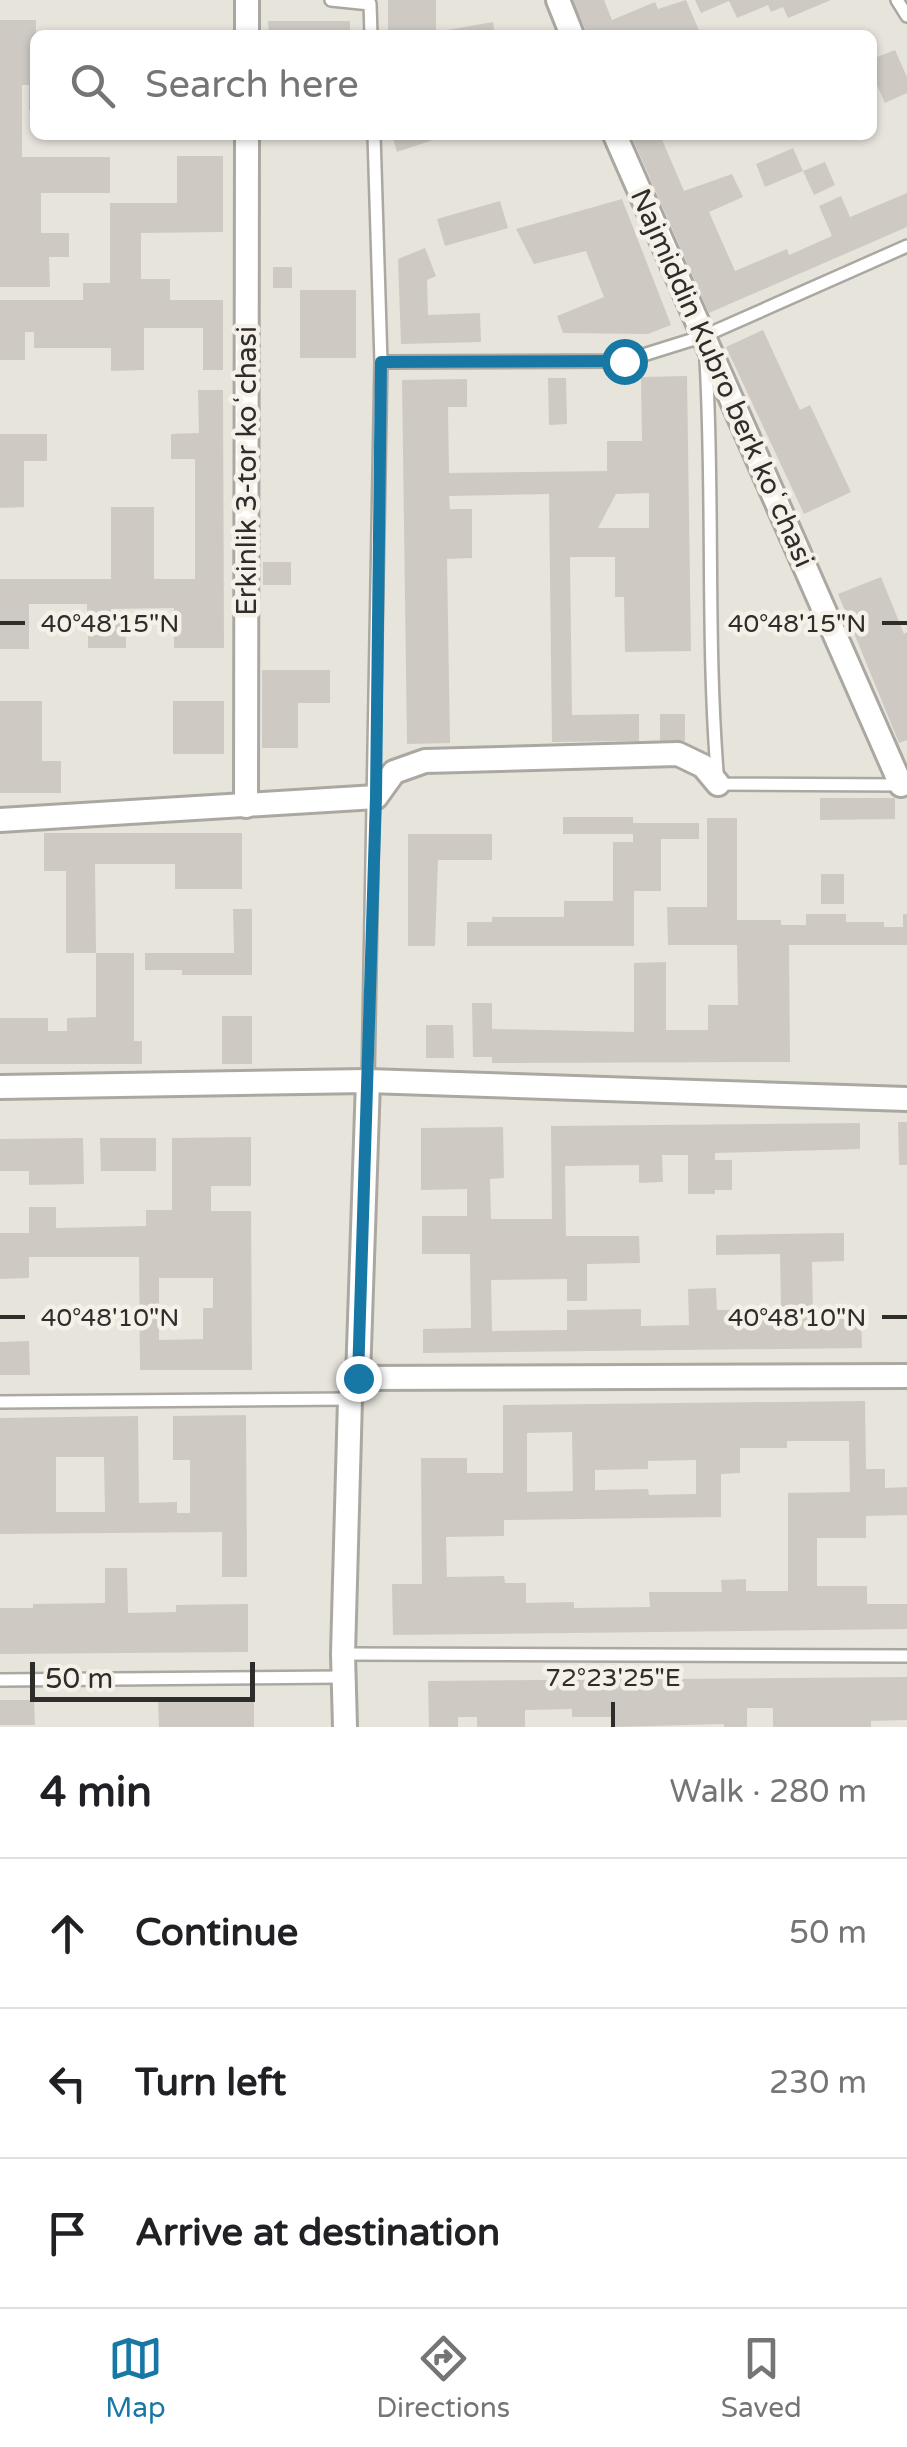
<!DOCTYPE html>
<html lang="en">
<head>
<meta charset="utf-8">
<style>
  body { margin:0; font-family:"Varela Round",sans-serif; background:#f2f2f2; color:#202124 }
  .scale { position:absolute; left:30px; bottom:25px; width:225px; box-sizing:border-box; padding-left:10px; border:5px solid #2f2d2b; border-top:0; font-size:28px; line-height:35px; white-space:nowrap; color:#2f2d2b; -webkit-text-stroke:8px #f5f1e9; paint-order:stroke }
  .stop { position:absolute; width:30px; height:30px; margin:-22px; border:8px solid #1778a5; border-radius:50%; background:#fff }
  .stop.end { background:#1778a5; border-color:#fff; box-shadow:0 2px 10px #0008 }
  .list { margin:0; padding:0; list-style:none }
  h2 { display:flex; justify-content:space-between; align-items:center; height:130px; margin:0; padding:0 40px; font-size:42px }
  h2 small { font-size:32px; font-weight:400; color:#757577 }
  .list li { display:grid; grid-template-columns:65px 1fr auto; gap:30px; align-items:center; box-sizing:border-box; height:150px; padding:0 40px; border-top:2px solid #e0e0e0 }
  .list b { display:block; font-size:38px; white-space:nowrap }
  .list em { font-size:32px; font-style:normal; color:#757577 }
  .icon { flex:none; width:55px; height:55px; fill:none; stroke:currentColor; stroke-width:2; stroke-linecap:round; stroke-linejoin:round }
  .map { position:relative; flex:none; width:907px; height:1727px; overflow:hidden }
  .search { position:absolute; background:#fff; box-shadow:0 2px 8px #0004; left:30px; right:30px; top:30px; height:110px; display:flex; align-items:center; gap:25px; box-sizing:border-box; padding:0 35px; border-radius:15px; color:#757577; font-size:38px }
  .sheet { height:580px; background:#fff }
  nav { display:flex; justify-content:space-around; align-items:center; box-sizing:border-box; height:140px; border-top:2px solid #e0e0e0; background:#fff; font-size:28px; color:#757577 }
  nav a { display:grid; justify-items:center; gap:5px }
  nav .on { color:#1778a5 }
  .map>svg:first-child { display:block }
  .building { fill:#cecac3; fill-rule:evenodd }
  .lines { fill:none; stroke-linecap:round; stroke-linejoin:round }
  .service-casing { stroke:#aba8a1; stroke-width:16 }
  .minor-casing { stroke:#aba8a1; stroke-width:28 }
  .service { stroke:#fff; stroke-width:11 }
  .minor { stroke:#fff; stroke-width:22 }
  .route { stroke:#1778a5; stroke-width:12 }
  .ticks { fill:none; stroke:#2f2d2b; stroke-width:4 }
  .labels { text-anchor:middle; dominant-baseline:central; stroke-width:9; stroke-linejoin:round; paint-order:stroke }
  .street-label { font-size:28px; fill:#2f2d2b; stroke:#f5f1e9 }
  .ticks-label { font-size:25px; text-anchor:middle; fill:#2f2d2b; stroke:#f5f1e9; stroke-width:9; stroke-linejoin:round; paint-order:stroke }
</style>
</head>
<body>
<div class="map">
<svg width="907" height="1727" viewBox="0 0 907 1727">
  <rect width="100%" height="100%" fill="#e7e4dc"/>
  <g class="building">
    <path d="M 388,0 L 436,0 L 436,32 L 493,22 L 495,35 L 388,35 Z"/>
    <path d="M 572,0 L 604,0 L 612,20 L 655,2 L 658,9 L 686,0 L 701,35 L 588,35 Z"/>
    <path d="M 695,0 L 831,0 L 788,18 L 783,7 L 771,12 L 768,5 L 737,18 L 729,1 L 701,13 Z"/>
    <path d="M 0,20 L 36,20 L 35,110 L 29,110 L 29,85 L 22,85 L 22,157 L 110,157 L 110,193 L 41,193 L 41,233 L 69,233 L 69,257 L 49,257 L 50,287 L 0,287 Z"/>
    <path d="M 268,21 L 350,21 L 350,35 L 269,35 Z"/>
    <path d="M 895,50 L 907,77 L 907,93 L 885,103 L 872,74 L 872,59 Z"/>
    <path d="M 392,135 L 431,135 L 433,140 L 397,152 Z"/>
    <path d="M 631,135 L 660,135 L 684,191 L 732,174 L 743,197 L 709,212 L 735,271 L 787,249 L 789,255 L 832,236 L 819,206 L 841,196 L 850,217 L 907,193 L 907,227 L 709,313 Z"/>
    <path d="M 793,148 L 803,171 L 765,187 L 756,164 Z"/>
    <path d="M 177,156 L 223,156 L 223,232 L 141,233 L 141,279 L 170,279 L 170,300 L 223,300 L 223,370 L 203,370 L 203,328 L 144,328 L 144,370 L 111,371 L 111,348 L 34,348 L 34,332 L 25,332 L 25,360 L 0,360 L 0,300 L 83,300 L 83,283 L 110,283 L 110,203 L 177,203 Z"/>
    <path d="M 825,162 L 835,185 L 814,195 L 803,171 Z"/>
    <path d="M 622,199 L 671,325 L 648,334 L 563,333 L 557,316 L 604,297 L 586,251 L 534,264 L 516,229 Z"/>
    <path d="M 500,201 L 508,228 L 445,246 L 437,219 Z"/>
    <path d="M 425,248 L 436,276 L 427,280 L 428,315 L 480,313 L 481,342 L 401,344 L 398,259 Z"/>
    <rect x="273" y="267" width="19" height="21"/>
    <rect x="300" y="290" width="56" height="68"/>
    <path d="M 763,330 L 800,410 L 810,405 L 851,492 L 804,514 L 726,347 Z"/>
    <path d="M 687,376 L 691,651 L 625,652 L 624,597 L 615,597 L 615,557 L 570,557 L 572,715 L 639,714 L 639,741 L 552,742 L 549,494 L 449,496 L 450,509 L 472,509 L 472,558 L 447,559 L 450,743 L 407,744 L 402,380 L 467,379 L 467,407 L 448,407 L 449,473 L 607,471 L 607,441 L 642,441 L 641,377 ZM 649,493 L 649,528 L 598,528 L 616,494 Z"/>
    <path d="M 548,378 L 566,378 L 567,424 L 549,425 Z"/>
    <path d="M 198,390 L 223,390 L 224,648 L 174,648 L 174,608 L 111,609 L 111,616 L 126,616 L 126,648 L 88,648 L 88,635 L 112,635 L 112,626 L 87,626 L 87,604 L 29,604 L 29,649 L 0,649 L 0,579 L 111,579 L 111,507 L 154,507 L 154,579 L 195,579 L 195,459 L 171,459 L 171,434 L 199,433 Z"/>
    <path d="M 0,434 L 47,434 L 47,461 L 24,461 L 24,507 L 0,508 Z"/>
    <rect x="263" y="562" width="28" height="23"/>
    <path d="M 881,577 L 904,634 L 907,632 L 907,740 L 899,743 L 838,594 Z"/>
    <path d="M 262,670 L 330,670 L 330,703 L 298,703 L 298,748 L 262,748 Z"/>
    <path d="M 0,701 L 42,701 L 42,761 L 61,761 L 61,793 L 0,793 Z"/>
    <rect x="173" y="701" width="51" height="53"/>
    <rect x="660" y="714" width="25" height="27"/>
    <path d="M 820,798 L 895,798 L 895,819 L 820,820 Z"/>
    <path d="M 563,817 L 633,817 L 633,823 L 699,823 L 699,839 L 661,839 L 661,891 L 634,891 L 634,946 L 467,946 L 467,922 L 492,922 L 492,917 L 564,917 L 564,901 L 613,901 L 613,842 L 633,842 L 633,834 L 563,834 Z"/>
    <path d="M 707,818 L 737,818 L 737,920 L 781,920 L 781,925 L 806,925 L 806,914 L 846,914 L 846,922 L 884,922 L 884,927 L 903,927 L 903,914 L 907,914 L 907,945 L 789,945 L 790,1062 L 492,1063 L 492,1057 L 473,1057 L 472,1003 L 492,1003 L 492,1029 L 634,1032 L 634,963 L 666,962 L 666,1030 L 708,1030 L 708,1005 L 738,1005 L 737,945 L 668,945 L 667,907 L 707,907 Z"/>
    <path d="M 44,833 L 242,833 L 242,889 L 175,889 L 175,864 L 95,864 L 96,953 L 66,953 L 66,871 L 44,871 Z"/>
    <path d="M 408,834 L 492,834 L 492,860 L 438,860 L 435,946 L 408,946 Z"/>
    <rect x="821" y="874" width="23" height="30"/>
    <path d="M 233,909 L 252,909 L 252,975 L 182,975 L 182,970 L 145,970 L 145,953 L 234,953 Z"/>
    <path d="M 96,953 L 134,953 L 134,1041 L 142,1041 L 142,1064 L 0,1064 L 0,1018 L 48,1018 L 48,1031 L 67,1031 L 67,1018 L 96,1017 Z"/>
    <rect x="222" y="1016" width="30" height="48"/>
    <path d="M 426,1025 L 453,1025 L 454,1058 L 426,1058 Z"/>
    <path d="M 898,1122 L 907,1122 L 907,1165 L 899,1165 Z"/>
    <path d="M 860,1123 L 860,1149 L 715,1153 L 715,1160 L 732,1160 L 732,1190 L 715,1190 L 715,1194 L 688,1194 L 688,1155 L 662,1155 L 663,1182 L 639,1183 L 639,1165 L 565,1166 L 566,1236 L 639,1236 L 640,1263 L 587,1264 L 587,1301 L 567,1301 L 567,1279 L 491,1280 L 492,1331 L 567,1330 L 567,1310 L 641,1309 L 641,1326 L 689,1325 L 688,1289 L 716,1288 L 717,1310 L 781,1309 L 780,1254 L 716,1255 L 716,1235 L 844,1233 L 844,1261 L 812,1262 L 813,1313 L 861,1313 L 862,1348 L 423,1353 L 423,1329 L 471,1328 L 470,1254 L 422,1254 L 422,1216 L 467,1216 L 467,1189 L 421,1190 L 421,1128 L 503,1127 L 504,1178 L 490,1179 L 491,1219 L 552,1219 L 551,1126 Z"/>
    <path d="M 251,1137 L 251,1186 L 211,1186 L 211,1211 L 251,1211 L 252,1370 L 140,1370 L 139,1257 L 29,1257 L 29,1278 L 0,1279 L 0,1233 L 29,1233 L 29,1207 L 56,1207 L 56,1228 L 146,1226 L 146,1210 L 172,1210 L 172,1138 ZM 159,1278 L 213,1278 L 213,1308 L 203,1308 L 203,1339 L 159,1340 Z"/>
    <path d="M 83,1138 L 84,1184 L 29,1185 L 29,1171 L 0,1171 L 0,1139 Z"/>
    <path d="M 100,1138 L 156,1138 L 156,1171 L 101,1171 Z"/>
    <path d="M 29,1341 L 30,1375 L 0,1375 L 0,1342 Z"/>
    <path d="M 865,1401 L 866,1469 L 885,1469 L 885,1488 L 907,1487 L 907,1515 L 866,1516 L 866,1538 L 817,1538 L 817,1586 L 867,1586 L 867,1604 L 907,1604 L 907,1629 L 393,1635 L 392,1584 L 422,1584 L 421,1458 L 467,1458 L 467,1473 L 503,1473 L 503,1405 ZM 572,1432 L 573,1491 L 527,1492 L 527,1433 ZM 787,1441 L 849,1441 L 850,1492 L 788,1493 L 788,1591 L 746,1591 L 746,1579 L 721,1580 L 722,1592 L 649,1592 L 650,1607 L 574,1608 L 574,1602 L 526,1603 L 526,1583 L 505,1583 L 504,1576 L 447,1577 L 446,1537 L 504,1536 L 504,1520 L 721,1517 L 721,1474 L 740,1473 L 740,1448 L 787,1448 ZM 696,1460 L 696,1494 L 649,1495 L 648,1489 L 595,1490 L 595,1470 L 648,1469 L 648,1461 Z"/>
    <path d="M 246,1415 L 247,1577 L 222,1577 L 222,1532 L 0,1534 L 0,1418 L 138,1416 L 139,1503 L 177,1502 L 177,1513 L 190,1513 L 190,1460 L 173,1460 L 173,1416 ZM 56,1457 L 104,1457 L 105,1512 L 56,1512 Z"/>
    <path d="M 105,1568 L 127,1568 L 128,1613 L 176,1612 L 176,1605 L 248,1604 L 248,1652 L 0,1654 L 0,1608 L 33,1608 L 33,1604 L 105,1603 Z"/>
    <path d="M 907,1677 L 907,1720 L 871,1721 L 871,1727 L 773,1727 L 773,1708 L 747,1708 L 747,1727 L 724,1727 L 724,1724 L 614,1727 L 614,1717 L 572,1717 L 572,1709 L 525,1710 L 525,1727 L 477,1727 L 477,1717 L 458,1717 L 458,1727 L 429,1727 L 428,1681 Z"/>
    <path d="M 158,1699 L 254,1699 L 254,1727 L 159,1727 Z"/>
    <path d="M 0,1700 L 34,1700 L 35,1725 L 0,1725 Z"/>
  </g>
  <g class="lines">
    <g class="service-casing">
      <g id="service">
        <path d="M 331,0 L 370,4 L 371,35"/>
        <path d="M 897,0 L 907,16"/>
        <path d="M 706,360 C 714,501 706,643 718,784 L 904,785"/>
        <path d="M 381,362 L 624,361 L 704,336 L 907,246"/>
        <path d="M 368,1081 L 381,362 L 374,135"/>
        <path d="M 0,1402 L 350,1399"/>
        <path d="M 343,1654 L 907,1656"/>
        <path d="M 0,1680 L 343,1677"/>
      </g>
    </g>
    <g class="minor-casing">
      <g id="minor">
        <path d="M 558,0 L 572,35"/>
        <path d="M 247,35 L 247,0"/>
        <path d="M 615,135 L 901,785"/>
        <path d="M 246,806 L 247,135"/>
        <path d="M 0,820 L 376,797 L 394,772 L 425,761 L 678,754 L 703,766 L 718,784"/>
        <path d="M 368,1081 L 907,1099"/>
        <path d="M 0,1087 L 368,1081 L 358,1378 L 350,1399 L 343,1654 L 345,1727"/>
        <path d="M 358,1378 L 907,1376"/>
      </g>
    </g>
    <use href="#service" class="service"/>
    <use href="#minor" class="minor"/>
  </g>
  <g class="lines">
    <path class="route" d="M 358,1378 L 376,797 L 381,362 L 624,361"/>
  </g>
  <path class="ticks" d="M 0,623 L 25,623M 882,623 L 907,623M 0,1317 L 25,1317M 882,1317 L 907,1317M 613,1702 L 613,1727"/>
  <g class="labels">
    <g class="street-label">
      <text transform="translate(722 378) rotate(66)">Najmiddin Kubro berk koʻchasi</text>
      <text transform="translate(247 471) rotate(-90)">Erkinlik 3-tor koʻchasi</text>
    </g>
  </g>
  <g class="ticks-label">
    <text x="110" y="632">40°48'15"N</text>
    <text x="797" y="632">40°48'15"N</text>
    <text x="110" y="1326">40°48'10"N</text>
    <text x="797" y="1326">40°48'10"N</text>
    <text x="613" y="1686">72°23'25"E</text>
  </g>
</svg>
<div class="scale">50 m</div>
<div class="stop" style="left:624px;top:361px"></div>
<div class="stop end" style="left:358px;top:1378px"></div>
<div class="search"><svg class="icon" aria-label="search" viewBox="0 0 24 24"><circle cx="10" cy="10" r="6"/><path d="M15 15l6 6"/></svg>Search here</div>
</div>
<section class="sheet">
<h2>4 min<small>Walk · 280 m</small></h2>
<ul class="list">
<li><svg class="icon" aria-label="ahead" viewBox="0 0 24 24"><path d="M12 20V5M6 11l6-6 6 6"/></svg><div><b>Continue</b></div><em>50 m</em></li>
<li><svg class="icon" aria-label="left" viewBox="0 0 24 24"><path d="M17 20v-9H6M10 6l-5 5 5 5"/></svg><div><b>Turn left</b></div><em>230 m</em></li>
<li><svg class="icon" aria-label="arrive" viewBox="0 0 24 24"><path d="M6 21V4h12l-3 4 3 4H6"/></svg><div><b>Arrive at destination</b></div></li>
</ul>
</section>
<nav>
<a class="on"><svg class="icon" aria-label="map" viewBox="0 0 24 24"><path d="M3 6l6-2 6 2 6-2v14l-6 2-6-2-6 2zM9 4v14M15 6v14"/></svg>Map</a>
<a><svg class="icon" aria-label="directions" viewBox="0 0 24 24"><path d="M12 3l9 9-9 9-9-9zM9 14v-3h6M13 9l2 2-2 2"/></svg>Directions</a>
<a><svg class="icon" aria-label="saved" viewBox="0 0 24 24"><path d="M7 4h10v16l-5-4-5 4z"/></svg>Saved</a>
</nav>
</body>
</html>
